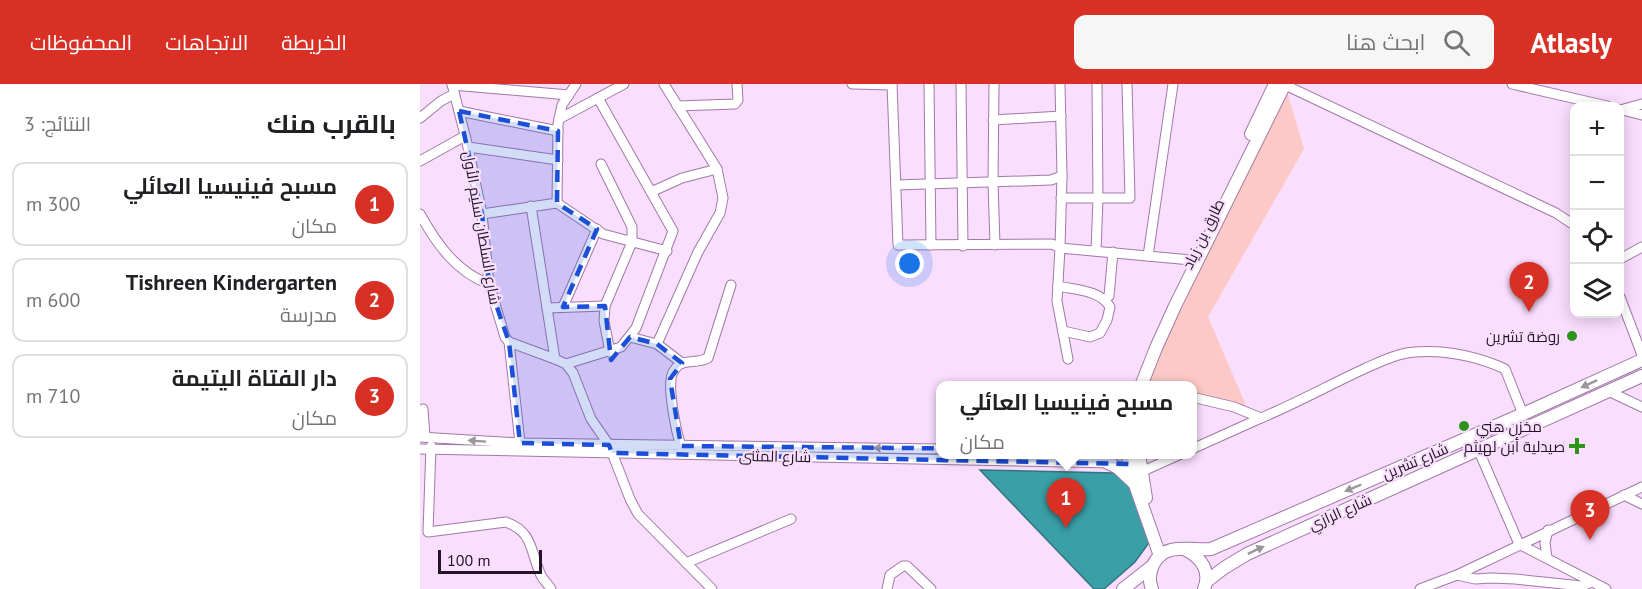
<!DOCTYPE html>
<html lang="ar">
<head>
<meta charset="utf-8">
<style>
  body { margin:0; font-family:"PT Sans",Cairo,sans-serif; background:#f6f6f6; color:#202124; direction:rtl }
  .controls { position:absolute; right:18px; top:18px; display:grid; overflow:hidden; border-radius:12px; box-shadow:0 3px 15px #0003 }
  .controls button { width:54px; height:54px; display:grid; place-items:center; padding:0; border:0; border-bottom:2px solid #e0e0e0; background:#fff; color:#202124; font:30px sans-serif }
  .scale { position:absolute; left:18px; bottom:15px; width:104px; box-sizing:border-box; padding-left:6px; border:3px solid #231426; border-top:0; font-size:16px; line-height:21px; white-space:nowrap; color:#231426; -webkit-text-stroke:4px #f9defd; paint-order:stroke }
  .you { position:absolute; left:490px; top:180px; width:21px; height:21px; margin:-15px; border:4px solid #fff; border-radius:50%; background:#1a73e8; box-shadow:0 0 0 9px #1a73e833 }
  .badge { display:grid; place-items:center; width:39px; height:39px; border-radius:50%; background:#d93025; color:#fff; font-size:20px; font-weight:700 }
  .pin { position:absolute; translate:-50% -50px; filter:drop-shadow(0 2px 3px #0008) }
  .pin::after { content:''; position:absolute; top:32px; width:21px; height:18px; background:inherit; clip-path:polygon(0 0,100% 0,50% 100%) }
  .popup { position:absolute; left:516px; top:297px; width:261px; height:78px; box-sizing:border-box; display:grid; place-content:center; border-radius:12px; background:#fff; filter:drop-shadow(0 2px 4px #0005); font-size:20px; white-space:nowrap; color:#757577 }
  .popup b { font-size:22px; color:#202124 }
  .popup::after { content:''; position:absolute; left:50%; top:100%; margin-left:-12px; border:12px solid transparent; border-top-color:#fff }
  .list { margin:0; padding:0; list-style:none }
  h2 { display:flex; justify-content:space-between; align-items:center; height:78px; margin:0; padding:0 24px; font-size:26px }
  h2 small { font-size:20px; font-weight:400; color:#757577 }
  .list li { display:grid; grid-template-columns:39px 1fr auto; gap:18px; align-items:center; box-sizing:border-box; height:84px; margin:0 12px 12px; padding:0 12px; border:2px solid #e0e0e0; border-radius:12px }
  .list b { display:block; font-size:22px; white-space:nowrap }
  .list p { margin:0; font-size:20px; white-space:nowrap; color:#757577 }
  .list em { font-size:20px; font-style:normal; color:#757577 }
  .icon { flex:none; width:33px; height:33px; fill:none; stroke:currentColor; stroke-width:2; stroke-linecap:round; stroke-linejoin:round }
  .map { position:relative; flex:none; width:1222px; height:505px; overflow:hidden; direction:ltr }
  header { display:flex; align-items:center; gap:36px; box-sizing:border-box; height:84px; padding:0 30px; background:#d93025; color:#fff }
  header strong { font-size:28px }
  nav { display:flex; gap:33px; margin-inline-start:auto; font-size:21px }
  .search { width:420px; height:54px; background:#f6f6f6; display:flex; align-items:center; gap:15px; box-sizing:border-box; padding:0 21px; border-radius:12px; color:#757577; font-size:22px }
  main { display:flex }
  aside { flex:1; background:#fff }
  .map>svg:first-child { display:block }
  .green { fill:#fdc9c6 }
  .water { fill:#3a9fa6; stroke:#337580; stroke-width:1.5 }
  .lines { fill:none; stroke-linecap:round; stroke-linejoin:round }
  .minor-casing { stroke:#a178a8; stroke-width:11 }
  .major-casing { stroke:#a178a8; stroke-width:14 }
  .minor { stroke:#fff; stroke-width:9 }
  .major { stroke:#fff; stroke-width:12 }
  .oneway { fill:#9c959d }
  .marked { fill:#1d4ed8; fill-opacity:0.2; stroke:#1d4ed8; stroke-width:4.5; stroke-dasharray:12 8; stroke-linejoin:round }
  .poi-dot { fill:#2c941b; stroke:#f9defd; stroke-width:2 }
  .labels { text-anchor:middle; dominant-baseline:central; stroke-width:4.5; stroke-linejoin:round; paint-order:stroke }
  .street-label { font-size:15px; fill:#231426; stroke:#f9defd }
  .poi-label { font-size:15px; fill:#231426; stroke:#f9defd; text-anchor:end }
</style>
</head>
<body>
<header>
<strong>Atlasly</strong>
<div class="search"><svg class="icon" aria-label="search" viewBox="0 0 24 24"><circle cx="10" cy="10" r="6"/><path d="M15 15l6 6"/></svg>ابحث هنا</div>
<nav><a>الخريطة</a><a>الاتجاهات</a><a>المحفوظات</a></nav>
</header>
<main>
<div class="map">
<svg width="1222" height="505" viewBox="0 0 1222 505">
  <rect width="100%" height="100%" fill="#f9defd"/>
  <path class="green" d="M 865,1 L 884,65 L 788,233 L 830,331 L 772,317 L 772,302 L 721,302 Z"/>
  <path class="water" d="M 560,386 L 694,389 L 712,402 L 731,456 L 715,478 L 684,505 L 674,505 Z"/>
  <g class="lines">
    <g class="minor-casing">
      <g id="minor">
        <path d="M 32,0 L 48,63 L 62,130 L 69,200 L 85,253 L 89,258 L 100,359"/>
        <path d="M 432,0 L 472,1"/>
        <path d="M 472,0 L 478,161 L 632,160 L 640,164 L 642,92"/>
        <path d="M 509,0 L 511,161"/>
        <path d="M 541,0 L 543,162"/>
        <path d="M 574,0 L 573,98 L 575,161"/>
        <path d="M 1092,0 L 1187,22"/>
        <path d="M 32,1 L 149,11"/>
        <path d="M 865,1 L 1136,129 L 1154,141"/>
        <path d="M 257,22 L 315,20 L 318,16 L 317,0"/>
        <path d="M 1200,26 L 1222,20"/>
        <path d="M 1202,26 L 1222,31"/>
        <path d="M 39,27 L 138,47"/>
        <path d="M 0,34 L 21,17 L 34,10"/>
        <path d="M 139,35 L 204,0"/>
        <path d="M 573,36 L 641,32"/>
        <path d="M 48,63 L 138,76"/>
        <path d="M 0,77 L 45,52"/>
        <path d="M 181,80 L 212,143 L 212,158 L 185,222 L 184,237 L 190,268"/>
        <path d="M 476,101 L 631,96 L 642,92 L 640,0"/>
        <path d="M 231,108 L 262,94 L 297,85"/>
        <path d="M 641,114 L 710,114 L 707,0"/>
        <path d="M 137,119 L 183,150 L 247,167"/>
        <path d="M 111,122 L 135,275"/>
        <path d="M 0,130 C 16,159 36,188 69,200"/>
        <path d="M 62,130 L 137,119 L 138,40 L 142,21 L 156,0"/>
        <path d="M 676,167 L 678,115 L 677,0"/>
        <path d="M 728,172 L 753,0"/>
        <path d="M 1200,175 L 1222,163"/>
        <path d="M 638,202 C 656,206 680,206 690,223 L 687,236 L 680,249 L 670,253 L 643,247"/>
        <path d="M 1200,213 L 1222,271"/>
        <path d="M 685,215 L 689,212 L 693,168"/>
        <path d="M 143,223 L 177,145"/>
        <path d="M 127,224 L 185,222"/>
        <path d="M 210,253 L 237,260 L 262,279"/>
        <path d="M 89,258 L 135,275 L 146,280 L 153,289 L 171,335 L 189,361 L 210,415 L 218,430 L 292,505"/>
        <path d="M 237,260 L 278,168 L 300,129 L 303,114 L 297,85 L 244,0"/>
        <path d="M 648,275 L 637,217 L 640,164 L 771,176"/>
        <path d="M 146,280 L 201,263 L 216,244 L 253,147 L 178,14"/>
        <path d="M 1188,307 L 1222,323"/>
        <path d="M 772,313 L 814,323 L 841,334 C 877,319 911,300 946,284 C 962,277 978,269 995,268 C 1026,266 1056,272 1085,285 L 1103,330"/>
        <path d="M 3,325 L 5,353"/>
        <path d="M 0,353 L 100,359 L 520,365"/>
        <path d="M 11,362 L 8,448 L 86,438 C 113,448 110,466 120,489 C 122,495 128,500 131,505"/>
        <path d="M 261,362 C 256,348 249,310 251,296 C 251,289 255,284 260,280 C 269,276 279,279 288,274 L 311,201"/>
        <path d="M 0,365 L 693,379"/>
        <path d="M 772,365 L 841,334"/>
        <path d="M 1058,365 L 1099,460 L 1186,505"/>
        <path d="M 721,388 L 761,370"/>
        <path d="M 1204,411 L 1222,420"/>
        <path d="M 1127,474 L 1125,459 L 1128,446"/>
        <path d="M 266,479 L 371,435"/>
        <path d="M 1037,491 L 1055,495 L 1071,494 L 1095,495 L 1162,502 L 1172,498"/>
        <path d="M 467,505 L 470,491 L 483,482 L 487,482 L 511,505"/>
        <path d="M 1000,505 L 1037,491 L 1222,403"/>
      </g>
    </g>
    <g class="major-casing">
      <g id="major">
        <path d="M 831,50 L 855,0"/>
        <path d="M 721,302 L 736,264 L 755,222 L 865,0"/>
        <path d="M 707,370 L 714,398 L 740,472"/>
        <path d="M 719,370 L 726,414"/>
        <path d="M 688,379 L 698,384 L 713,398"/>
        <path d="M 766,466 C 782,474 791,488 784,505"/>
        <path d="M 787,497 L 804,484 L 827,470 L 1222,292"/>
        <path d="M 703,505 L 731,483"/>
        <path d="M 732,505 C 726,490 734,470 751,466 C 763,463 779,466 791,465 L 1103,330 L 1222,276"/>
      </g>
    </g>
    <use href="#minor" class="minor"/>
    <use href="#major" class="major"/>
  </g>
  <defs><path id="oneway-solid" d="M-6-.8H1V-3.2L6.5 0L1 3.2V.8H-6Z" transform="scale(1.5)"/></defs>
  <g class="oneway">
    <use href="#oneway-solid" transform="translate(1169 300) rotate(155)"/>
    <use href="#oneway-solid" transform="translate(57 357) rotate(-176)"/>
    <use href="#oneway-solid" transform="translate(462 364) rotate(-179)"/>
    <use href="#oneway-solid" transform="translate(933 404) rotate(157)"/>
    <use href="#oneway-solid" transform="translate(836 466) rotate(-25)"/>
  </g>
  <path class="marked" d="M 39,27 L 138,47 L 137,119 L 177,145 L 143,223 L 185,222 L 191,276 L 210,253 L 237,260 L 262,279 L 250,295 L 261,362 L 707,366 L 709,380 L 192,369 L 189,361 L 100,359 L 89,258 L 69,200 L 62,130 Z"/>
  <g class="poi-dot">
    <circle cx="1152" cy="252" r="6"/>
    <circle cx="1044" cy="342" r="6"/>
    <path d="M1154 353h6v6h6v6h-6v6h-6v-6h-6v-6h6z"/>
  </g>
  <g class="labels">
    <g class="street-label">
      <text transform="translate(62 144) rotate(80)">شارع السلطان سليم الأول</text>
      <text transform="translate(783 150) rotate(-64)">طارق بن زياد</text>
      <text transform="translate(355 372) rotate(1)">شارع المثنى</text>
      <text transform="translate(995 377) rotate(-23)">شارع تشرين</text>
      <text transform="translate(920 428) rotate(-24)">شارع الرازي</text>
    </g>
    <g class="poi-label">
      <text x="1140" y="252">روضة تشرين</text>
      <text x="1056" y="342" text-anchor="start">مخزن هني</text>
      <text x="1145" y="362">صيدلية أبن لهيثم</text>
    </g>
  </g>
</svg>
<div class="controls">
<button>+</button>
<button>−</button>
<button><svg class="icon" aria-label="locate" viewBox="0 0 24 24"><circle cx="12" cy="12" r="6"/><path d="M12 2v4M12 18v4M2 12h4M18 12h4"/></svg></button>
<button><svg class="icon" aria-label="layers" viewBox="0 0 24 24"><path d="M12 4l9 5-9 5-9-5zM3 14l9 5 9-5"/></svg></button>
</div>
<div class="scale">100 m</div>
<div class="you"></div>
<div class="pin badge" style="left:646px;top:444px">1</div>
<div class="popup"><b>مسبح فينيسيا العائلي</b>مكان</div>
<div class="pin badge" style="left:1109px;top:228px">2</div>
<div class="pin badge" style="left:1170px;top:456px">3</div>
</div>
<aside>
<h2>بالقرب منك<small>النتائج: 3</small></h2>
<ul class="list">
<li><span class="badge">1</span><div><b>مسبح فينيسيا العائلي</b><p>مكان</p></div><em>300 m</em></li>
<li><span class="badge">2</span><div><b>Tishreen Kindergarten</b><p>مدرسة</p></div><em>600 m</em></li>
<li><span class="badge">3</span><div><b>دار الفتاة اليتيمة</b><p>مكان</p></div><em>710 m</em></li>
</ul>
</aside>
</main>
</body>
</html>
